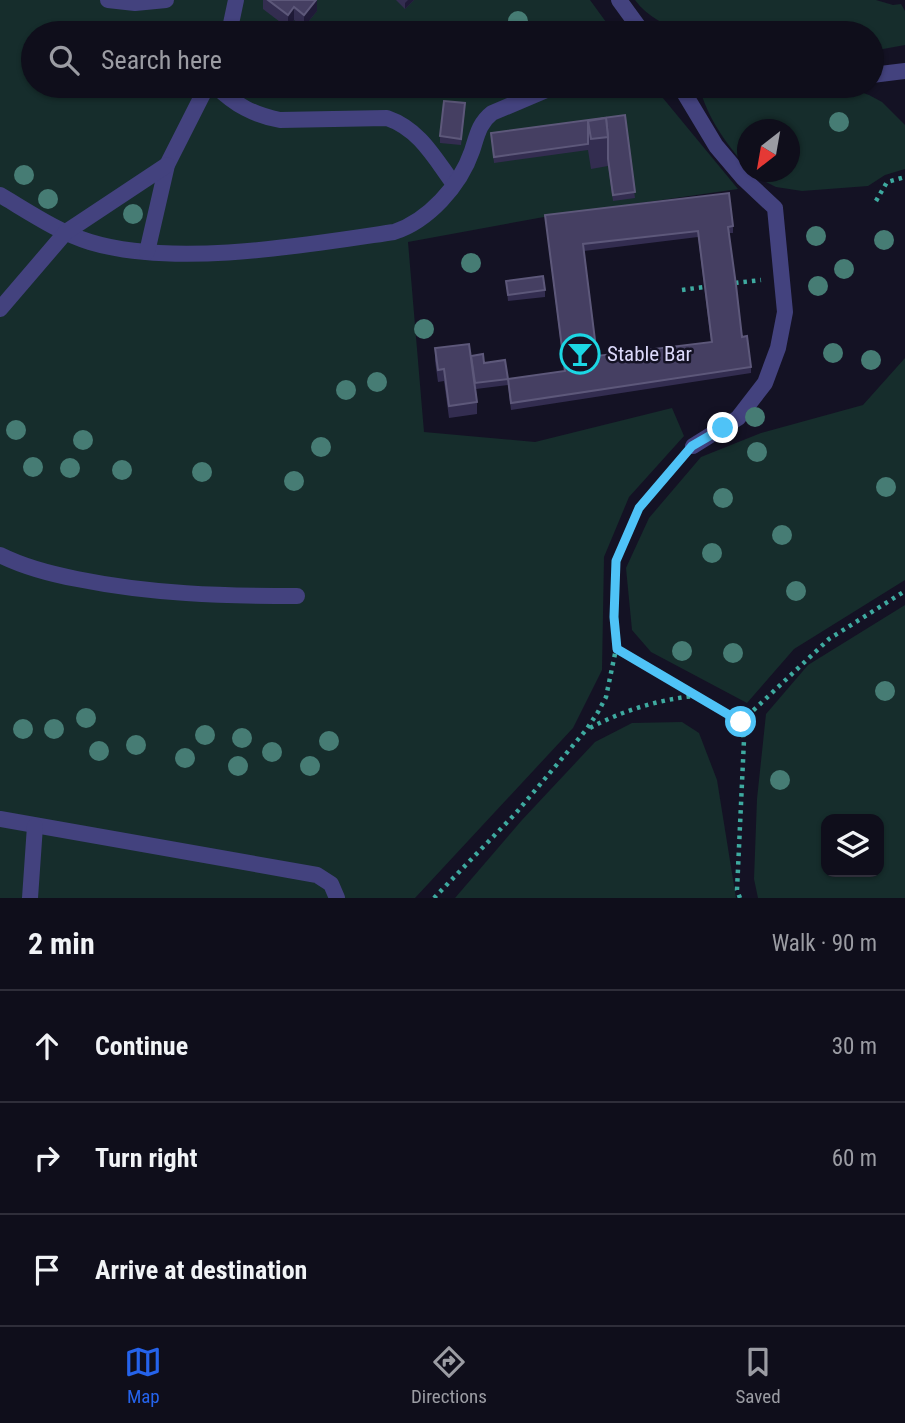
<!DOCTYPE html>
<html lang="en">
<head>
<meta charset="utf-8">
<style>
  body { margin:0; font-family:"Roboto Condensed",sans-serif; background:#181724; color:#f1f3f6 }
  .controls { position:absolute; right:21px; bottom:21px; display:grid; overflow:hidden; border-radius:14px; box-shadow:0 2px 5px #0004 }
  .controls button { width:63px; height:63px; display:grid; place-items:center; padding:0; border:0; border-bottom:2px solid #2f2e3a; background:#0f0e1b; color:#f1f3f6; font:35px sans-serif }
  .compass { position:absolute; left:737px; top:119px; width:63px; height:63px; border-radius:50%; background:#0f0e1b; box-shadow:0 2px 5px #0004; rotate:211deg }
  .stop { position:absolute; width:21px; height:21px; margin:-16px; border:5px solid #4fc3f7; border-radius:50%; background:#fff }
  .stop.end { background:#4fc3f7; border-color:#fff; box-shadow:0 2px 7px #0008 }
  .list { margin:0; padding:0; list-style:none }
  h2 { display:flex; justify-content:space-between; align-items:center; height:91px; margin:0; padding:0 28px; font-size:30px }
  h2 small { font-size:23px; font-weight:400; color:#9b9ca3 }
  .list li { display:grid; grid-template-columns:46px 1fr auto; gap:21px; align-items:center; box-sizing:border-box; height:112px; padding:0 28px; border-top:2px solid #2f2e3a }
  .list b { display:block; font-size:26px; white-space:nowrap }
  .list em { font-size:23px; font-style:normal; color:#9b9ca3 }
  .icon { flex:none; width:38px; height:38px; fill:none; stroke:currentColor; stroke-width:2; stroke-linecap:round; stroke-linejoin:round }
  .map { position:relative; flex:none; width:905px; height:898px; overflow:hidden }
  .search { position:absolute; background:#0f0e1b; box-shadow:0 2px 5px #0004; left:21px; right:21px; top:21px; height:77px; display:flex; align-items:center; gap:18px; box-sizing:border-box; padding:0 24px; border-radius:38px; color:#9b9ca3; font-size:26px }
  .sheet { height:427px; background:#0f0e1b }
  nav { display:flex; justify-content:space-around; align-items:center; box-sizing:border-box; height:98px; border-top:2px solid #2f2e3a; background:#0f0e1b; font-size:19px; color:#9b9ca3 }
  nav a { display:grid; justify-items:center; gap:4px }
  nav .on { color:#2563eb }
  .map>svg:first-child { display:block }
  .green { fill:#162d2c; fill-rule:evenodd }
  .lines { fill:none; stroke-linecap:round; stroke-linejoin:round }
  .path { stroke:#3eaaa0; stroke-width:4.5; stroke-dasharray:3.5 5; stroke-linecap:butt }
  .service { stroke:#43427e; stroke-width:16 }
  .tree { fill:#467c74 }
  .wall { fill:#332d50; fill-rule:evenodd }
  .shaded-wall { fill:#1f1a37 }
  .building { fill:#453f62; stroke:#5d587a; stroke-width:2; fill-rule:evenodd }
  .route { stroke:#4fc3f7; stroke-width:9 }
  .labels { text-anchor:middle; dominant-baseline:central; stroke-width:5; stroke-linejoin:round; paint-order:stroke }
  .poi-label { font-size:21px; fill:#dcd9fa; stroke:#141224; text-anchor:start }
</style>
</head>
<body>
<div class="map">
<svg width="905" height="898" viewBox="0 0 905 898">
  <rect width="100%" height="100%" fill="#141224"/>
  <g class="green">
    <path d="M 0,0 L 590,0 L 614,33 L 33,33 L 33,86 L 653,86 L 738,189 L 544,217 L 408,242 L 424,432 L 535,442 L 672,408 L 684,436 L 629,497 L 604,557 L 602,670 L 573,728 L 415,898 L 0,898 Z"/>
    <path d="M 635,0 L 876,0 L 893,5 L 901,4 L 905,11 L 905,45 L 872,51 L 872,33 L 686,33 C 667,26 647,17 635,0 Z"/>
    <path d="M 699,86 L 852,89 L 869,95 L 882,102 L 905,125 L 905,169 L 885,175 L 868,186 L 802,191 L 776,187 L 762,180 L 751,172 L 790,172 L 790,130 L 748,130 L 747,167 C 726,144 707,117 699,86 Z"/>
    <path d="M 905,358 L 905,580 L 794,649 L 747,703 L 651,652 L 632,630 L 626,568 L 649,518 L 701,457 L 761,433 L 863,405 Z"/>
    <path d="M 905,605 L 905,898 L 758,898 L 754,879 L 757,799 L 766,714 L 808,665 ZM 826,819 L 879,819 L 879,872 L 826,872 Z"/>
    <path d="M 682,722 L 699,733 L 717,780 L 736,898 L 455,898 L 522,820 L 595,742 L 632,723 Z"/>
  </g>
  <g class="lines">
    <g class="path">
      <path d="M 876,201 L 887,182 L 905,177"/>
      <path d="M 735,283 L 761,280"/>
      <path d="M 682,290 L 704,287"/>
      <path d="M 616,649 L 741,722"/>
      <path d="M 741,722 L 829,639 L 905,591"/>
      <path d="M 590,728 C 622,711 656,700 694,696"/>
      <path d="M 434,898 L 516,813 L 586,730 L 598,712 L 606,697 L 616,649 L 614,617 L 616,561 L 639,508 L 678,463"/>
      <path d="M 740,898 L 737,890 L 744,740 L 741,722"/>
    </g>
    <g class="service">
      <path d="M 108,0 L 135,3 L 166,0"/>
      <path d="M 619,0 L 643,33"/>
      <path d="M 229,33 L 236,0"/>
      <path d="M 872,75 L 905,71"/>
      <path d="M 216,86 C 235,105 254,115 280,120 L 387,118 C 419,129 434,157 453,183"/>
      <path d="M 680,86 L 716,146 L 744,179 L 775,208 L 785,312 L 778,348 L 765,383 L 738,418 L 693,446"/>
      <path d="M 0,195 C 29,212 58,232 90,242 C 175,268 306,245 394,232 C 428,221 460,186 472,151 C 477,136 479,123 492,113 L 556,86"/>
      <path d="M 147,252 L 167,165 L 207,86"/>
      <path d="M 0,309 L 66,232 L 167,165"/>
      <path d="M 0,555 C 24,567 51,574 77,579 C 151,594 221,596 297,596"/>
      <path d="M 0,819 L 317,875 L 331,884 L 337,898"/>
      <path d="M 30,898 L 35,826"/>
    </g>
  </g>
  <g class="tree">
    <circle cx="518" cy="21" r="10"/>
    <circle cx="839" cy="122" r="10"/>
    <circle cx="24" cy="175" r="10"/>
    <circle cx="48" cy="199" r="10"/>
    <circle cx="133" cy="214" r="10"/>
    <circle cx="816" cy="236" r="10"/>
    <circle cx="884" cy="240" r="10"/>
    <circle cx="471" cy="263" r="10"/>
    <circle cx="844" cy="269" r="10"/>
    <circle cx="818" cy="286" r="10"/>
    <circle cx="424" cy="329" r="10"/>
    <circle cx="833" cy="353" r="10"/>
    <circle cx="871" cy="360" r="10"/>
    <circle cx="377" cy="382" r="10"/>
    <circle cx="346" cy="390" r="10"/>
    <circle cx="755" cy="417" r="10"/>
    <circle cx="16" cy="430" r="10"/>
    <circle cx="83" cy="440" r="10"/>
    <circle cx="321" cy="447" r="10"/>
    <circle cx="757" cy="452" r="10"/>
    <circle cx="33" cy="467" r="10"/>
    <circle cx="70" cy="468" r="10"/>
    <circle cx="122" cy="470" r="10"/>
    <circle cx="202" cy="472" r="10"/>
    <circle cx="294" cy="481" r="10"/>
    <circle cx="886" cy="487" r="10"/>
    <circle cx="723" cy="498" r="10"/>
    <circle cx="782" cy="535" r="10"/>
    <circle cx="712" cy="553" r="10"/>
    <circle cx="796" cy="591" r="10"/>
    <circle cx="682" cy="651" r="10"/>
    <circle cx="733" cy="653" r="10"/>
    <circle cx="885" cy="691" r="10"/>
    <circle cx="86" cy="718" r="10"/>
    <circle cx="23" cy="729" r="10"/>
    <circle cx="54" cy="729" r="10"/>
    <circle cx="205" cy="735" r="10"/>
    <circle cx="242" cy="738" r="10"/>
    <circle cx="329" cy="741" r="10"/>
    <circle cx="136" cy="745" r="10"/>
    <circle cx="99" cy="751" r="10"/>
    <circle cx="272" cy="752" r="10"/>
    <circle cx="185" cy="758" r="10"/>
    <circle cx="238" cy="766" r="10"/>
    <circle cx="310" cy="766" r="10"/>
    <circle cx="780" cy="780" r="10"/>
  </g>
  <g class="wall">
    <path d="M 263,0 L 317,0 L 317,11 L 304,27 L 294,20 L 288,28 L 263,9 Z"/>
    <path d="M 396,0 L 414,0 L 405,9 Z"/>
    <path d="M 465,109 L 461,145 L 440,143 L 440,136 Z"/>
    <path d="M 625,115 L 635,198 L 613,201 L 608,165 L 608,166 L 591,169 L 588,150 L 494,163 L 491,133 Z"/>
    <path d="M 545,215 L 733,226 L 733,233 L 729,233 L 742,337 L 751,367 L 751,373 L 511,410 L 508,385 L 476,389 L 477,402 L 477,414 L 449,418 L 444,381 L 438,382 L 435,361 L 435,348 L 471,356 L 484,363 L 508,379 L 564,371 ZM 698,237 L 711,342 L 597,356 L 584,251 Z"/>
    <path d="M 506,281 L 545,290 L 545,297 L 508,301 Z"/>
  </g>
  <g class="shaded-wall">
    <path d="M 317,0 L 317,11 L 304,27 L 304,15 Z"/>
    <path d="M 408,0 L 414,0 L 405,9 L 405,3 Z"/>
    <path d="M 294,7 L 294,20 L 288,28 L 288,15 Z"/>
  </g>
  <g class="building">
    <path d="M 268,0 L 316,0 L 304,15 L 294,7 L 288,15 Z"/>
    <rect x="454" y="30" width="20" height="3"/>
    <path d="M 444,101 L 465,103 L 461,139 L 440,136 Z"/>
    <path d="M 625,115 L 635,192 L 613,195 L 608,159 L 608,137 L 606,118 L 588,121 L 588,144 L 494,157 L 491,133 Z"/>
    <path d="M 606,118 L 608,137 L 591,139 L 588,121 Z"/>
    <path d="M 729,193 L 733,226 L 728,227 L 736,285 L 742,337 L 747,336 L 751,367 L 511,403 L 508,379 L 475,383 L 471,356 L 483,354 L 484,363 L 505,360 L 508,379 L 565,371 L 545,215 ZM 698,231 L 712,342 L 597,356 L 583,244 Z"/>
    <path d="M 543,276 L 545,290 L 508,295 L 506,281 Z"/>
    <path d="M 469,344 L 477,402 L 449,406 L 444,369 L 438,370 L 435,348 Z"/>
  </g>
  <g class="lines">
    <path class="route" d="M 723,428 L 692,446 L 639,508 L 616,561 L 614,617 L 617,649 L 741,722"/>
  </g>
  <defs>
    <g id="bar-ring" transform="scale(2.0125)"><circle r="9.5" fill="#141224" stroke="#1cd7e4" stroke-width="1.5"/><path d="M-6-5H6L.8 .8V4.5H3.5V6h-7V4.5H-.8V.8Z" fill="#1cd7e4"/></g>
  </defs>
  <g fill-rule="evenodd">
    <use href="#bar-ring" x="580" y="354"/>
  </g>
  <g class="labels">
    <g class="poi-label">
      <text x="607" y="354">Stable Bar</text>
    </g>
  </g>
</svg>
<div class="controls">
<button><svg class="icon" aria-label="layers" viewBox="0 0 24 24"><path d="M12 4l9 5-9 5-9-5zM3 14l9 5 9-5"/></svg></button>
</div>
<svg class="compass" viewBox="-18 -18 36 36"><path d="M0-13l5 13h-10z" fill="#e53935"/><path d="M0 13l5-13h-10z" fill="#9b9ca3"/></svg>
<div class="stop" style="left:741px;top:722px"></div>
<div class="stop end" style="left:723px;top:428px"></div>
<div class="search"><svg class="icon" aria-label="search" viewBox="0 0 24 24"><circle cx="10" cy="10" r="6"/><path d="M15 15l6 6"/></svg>Search here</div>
</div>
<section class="sheet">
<h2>2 min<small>Walk · 90 m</small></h2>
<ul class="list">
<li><svg class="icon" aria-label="ahead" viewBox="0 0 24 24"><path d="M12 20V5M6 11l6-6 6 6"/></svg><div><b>Continue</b></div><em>30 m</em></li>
<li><svg class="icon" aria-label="right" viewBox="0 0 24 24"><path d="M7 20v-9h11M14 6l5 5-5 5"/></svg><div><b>Turn right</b></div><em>60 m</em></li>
<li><svg class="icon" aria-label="arrive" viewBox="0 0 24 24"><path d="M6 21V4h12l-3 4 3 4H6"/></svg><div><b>Arrive at destination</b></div></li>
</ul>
</section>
<nav>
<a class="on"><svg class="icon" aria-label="map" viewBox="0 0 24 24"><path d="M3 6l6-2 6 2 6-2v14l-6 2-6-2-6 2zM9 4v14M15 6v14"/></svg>Map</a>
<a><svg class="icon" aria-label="directions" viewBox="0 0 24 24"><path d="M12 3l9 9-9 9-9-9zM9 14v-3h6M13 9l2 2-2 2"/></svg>Directions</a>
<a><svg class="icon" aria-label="saved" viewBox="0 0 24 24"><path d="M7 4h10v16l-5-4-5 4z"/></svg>Saved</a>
</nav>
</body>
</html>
